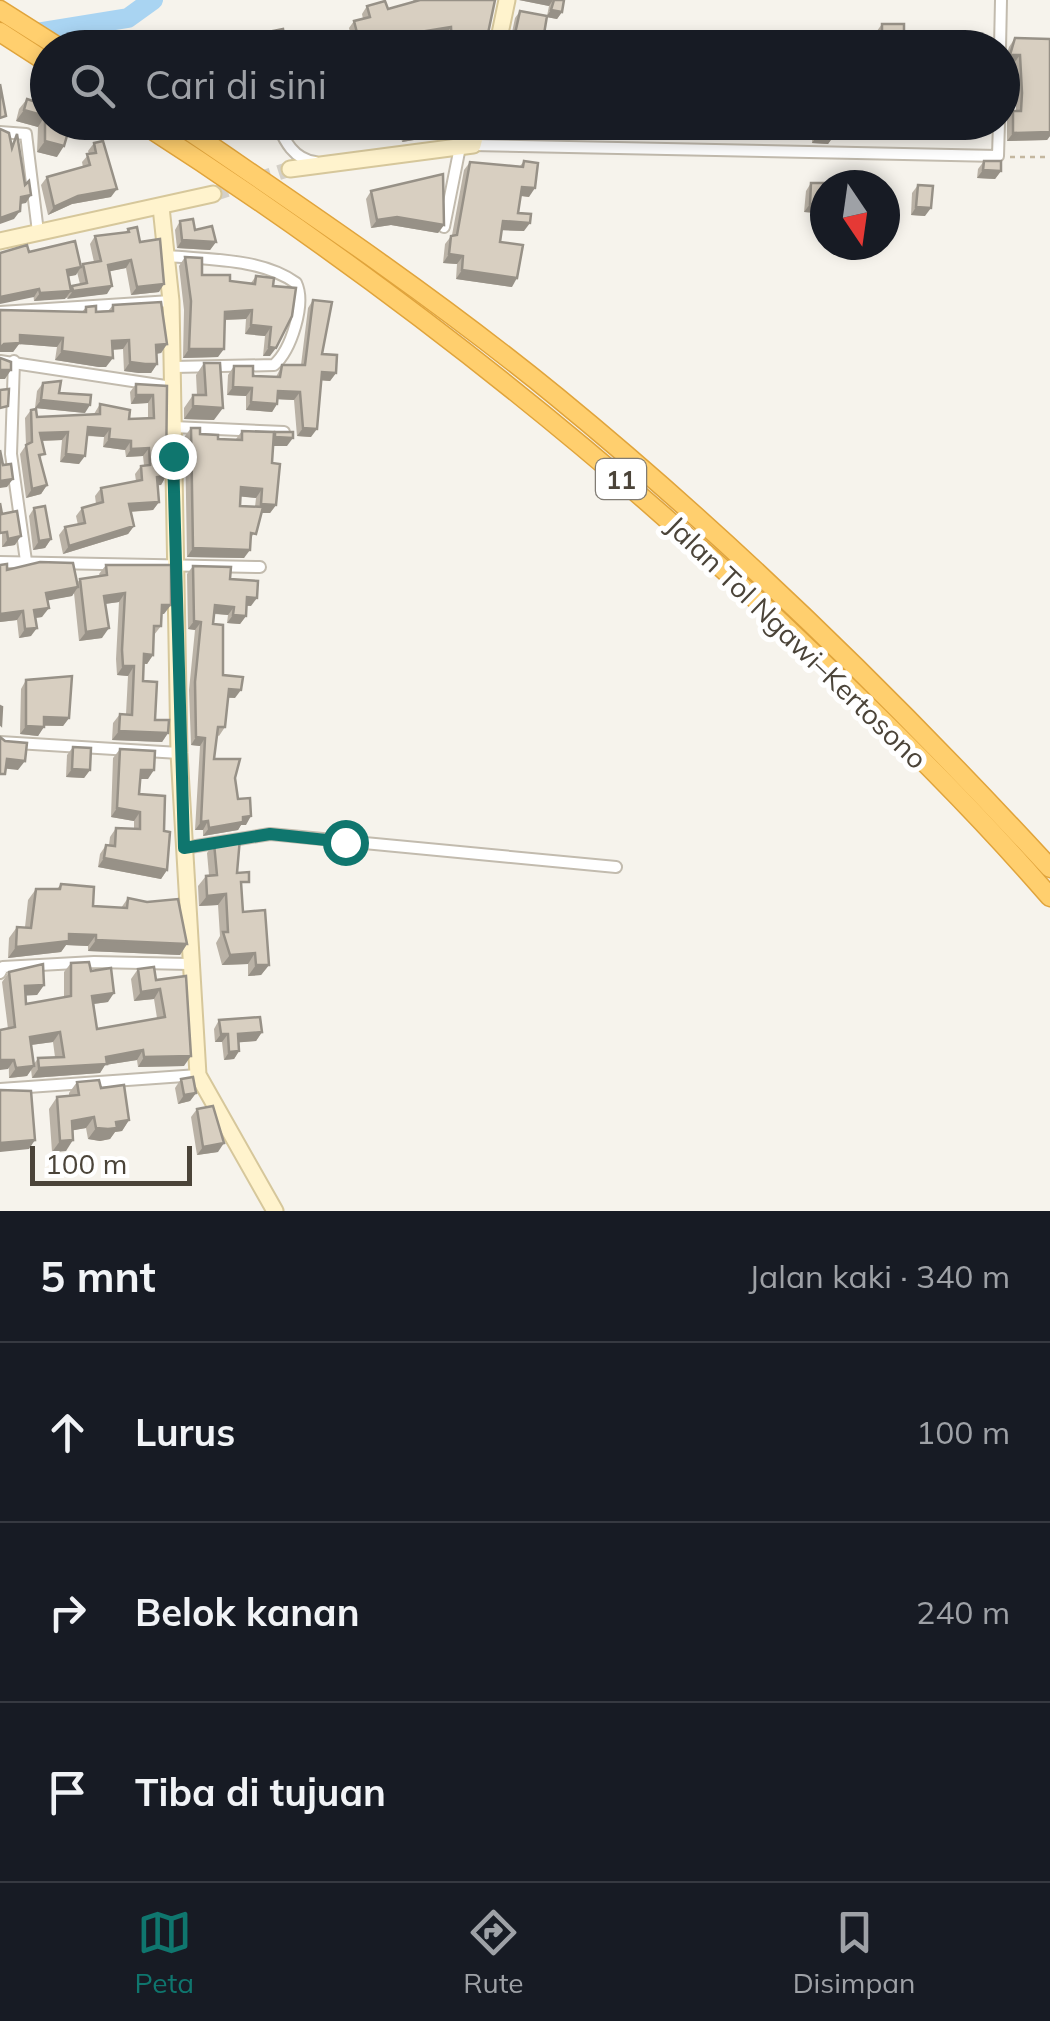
<!DOCTYPE html>
<html lang="id">
<head>
<meta charset="utf-8">
<style>
  body { margin:0; font-family:Mulish,sans-serif; background:#20242c; color:#f1f3f6 }
  .compass { position:absolute; left:810px; top:170px; width:90px; height:90px; border-radius:50%; background:#171b24; box-shadow:0 5px 15px #0003; rotate:167deg }
  .scale { position:absolute; left:30px; bottom:25px; width:162px; box-sizing:border-box; padding-left:10px; border:5px solid #4b4439; border-top:0; font-size:28px; line-height:35px; white-space:nowrap; color:#4b4439; -webkit-text-stroke:8px #fff; paint-order:stroke }
  .stop { position:absolute; width:30px; height:30px; margin:-22px; border:8px solid #0f766e; border-radius:50%; background:#fff }
  .stop.end { background:#0f766e; border-color:#fff; box-shadow:0 2px 10px #0008 }
  .list { margin:0; padding:0; list-style:none }
  h2 { display:flex; justify-content:space-between; align-items:center; height:130px; margin:0; padding:0 40px; font-size:42px }
  h2 small { font-size:32px; font-weight:400; color:#9ea1a6 }
  .list li { display:grid; grid-template-columns:65px 1fr auto; gap:30px; align-items:center; box-sizing:border-box; height:180px; padding:0 40px; border-top:2px solid #363941 }
  .list b { display:block; font-size:38px; white-space:nowrap }
  .list em { font-size:32px; font-style:normal; color:#9ea1a6 }
  .icon { flex:none; width:55px; height:55px; fill:none; stroke:currentColor; stroke-width:2; stroke-linecap:round; stroke-linejoin:round }
  .map { position:relative; flex:none; width:1050px; height:1211px; overflow:hidden }
  .search { position:absolute; background:#171b24; box-shadow:0 5px 15px #0003; left:30px; right:30px; top:30px; height:110px; display:flex; align-items:center; gap:25px; box-sizing:border-box; padding:0 35px; border-radius:55px; color:#9ea1a6; font-size:38px }
  .sheet { height:670px; background:#171b24 }
  nav { display:flex; justify-content:space-around; align-items:center; box-sizing:border-box; height:140px; border-top:2px solid #363941; background:#171b24; font-size:28px; color:#9ea1a6 }
  nav a { display:grid; justify-items:center; gap:5px }
  nav .on { color:#0f766e }
  .map>svg:first-child { display:block }
  .lines { fill:none; stroke-linecap:round; stroke-linejoin:round }
  .river { stroke:#a9d4f2; stroke-width:20 }
  .secondary-tunnel { stroke:#d4d0c8; stroke-width:15; stroke-dasharray:15 8; stroke-linecap:butt }
  .street-casing { stroke:#c2bbae; stroke-width:14 }
  .secondary-casing { stroke:#d6c79b; stroke-width:19 }
  .highway-casing { stroke:#e0a43c; stroke-width:21 }
  .path { stroke:#c4b79f; stroke-width:2.5; stroke-dasharray:5 5; stroke-linecap:butt }
  .street { stroke:#fff; stroke-width:10 }
  .secondary { stroke:#fff3cd; stroke-width:15 }
  .highway { stroke:#ffcf6e; stroke-width:18 }
  .wall { fill:#bab2a6; fill-rule:evenodd }
  .shaded-wall { fill:#979187 }
  .building { fill:#d8cfc1; stroke:#979187; stroke-width:2.5 }
  .route { stroke:#0f766e; stroke-width:12 }
  .labels { text-anchor:middle; dominant-baseline:central; stroke-width:10; stroke-linejoin:round; paint-order:stroke }
  .shield { fill:#fff; stroke:#817c74; stroke-width:2.5 }
  .shield-label { font-size:25px; font-weight:bold; fill:#4b4439 }
  .street-label { font-size:28px; fill:#4b4439; stroke:#fff }
</style>
</head>
<body>
<div class="map">
<svg width="1050" height="1211" viewBox="0 0 1050 1211">
  <rect width="100%" height="100%" fill="#f6f3ec"/>
  <g class="lines">
    <path class="river" d="M 23,35 L 128,18 L 153,0"/>
    <path class="secondary-tunnel" d="M 213,194 L 290,169"/>
    <g class="street-casing">
      <g id="street">
        <path d="M 1000,48 L 1001,0"/>
        <path d="M 276,122 C 285,141 293,159 315,162"/>
        <path d="M 0,132 L 26,134 L 38,232"/>
        <path d="M 473,145 L 998,156 L 999,122"/>
        <path d="M 444,227 L 460,147"/>
        <path d="M 168,256 C 209,260 261,258 296,283 C 306,304 291,350 274,365 L 174,367"/>
        <path d="M 0,312 L 171,301"/>
        <path d="M 0,361 L 172,387"/>
        <path d="M 14,361 L 11,454 L 26,561"/>
        <path d="M 173,427 L 284,432"/>
        <path d="M 0,562 L 260,567"/>
        <path d="M 0,742 L 179,753"/>
        <path d="M 184,848 L 270,834 L 616,867"/>
        <path d="M 0,973 L 3,967 L 94,962 L 189,964"/>
        <path d="M 0,1089 L 198,1075"/>
      </g>
    </g>
    <g class="secondary-casing">
      <g id="secondary">
        <path d="M 497,48 L 507,0"/>
        <path d="M 290,169 L 473,145 L 479,122"/>
        <path d="M 161,207 L 171,301 L 179,753 L 198,1075 L 275,1211"/>
        <path d="M 0,241 L 213,194"/>
      </g>
    </g>
    <g class="highway-casing">
      <g id="highway">
        <path d="M 0,10 L 60,48"/>
        <path d="M 0,32 L 48,63"/>
        <path d="M 140,122 C 382,277 605,454 812,652 C 894,731 976,811 1050,897"/>
        <path d="M 176,122 C 305,210 436,298 557,397 C 734,542 895,700 1050,868"/>
      </g>
    </g>
    <path class="path" d="M 1010,157 L 1050,157"/>
    <use href="#street" class="street"/>
    <use href="#secondary" class="secondary"/>
    <use href="#highway" class="highway"/>
  </g>
  <g class="wall">
    <path d="M 413,0 L 495,0 L 487,38 L 482,46 L 467,44 L 467,48 L 446,48 L 446,34 L 428,37 L 425,48 L 354,48 L 349,28 L 354,21 L 363,19 L 362,14 L 367,6 L 388,9 L 414,2 Z"/>
    <path d="M 519,0 L 564,0 L 562,12 L 557,19 L 547,17 L 509,47 L 515,18 L 520,11 L 547,16 L 549,6 Z"/>
    <path d="M 882,24 L 904,48 L 823,48 L 826,43 L 874,44 L 874,35 Z"/>
    <path d="M 1015,38 L 1050,39 L 1050,136 L 1047,140 L 1007,141 L 1007,119 L 1013,111 L 1016,111 L 1016,101 L 1014,63 L 1004,63 L 1009,47 Z"/>
    <path d="M 27,99 L 48,106 L 57,157 L 37,152 L 38,127 L 16,121 L 19,109 Z"/>
    <path d="M 324,122 L 379,122 L 376,126 L 329,135 Z"/>
    <path d="M 398,122 L 433,122 L 433,125 L 427,133 L 420,139 L 402,142 Z"/>
    <path d="M 813,122 L 850,122 L 842,136 L 833,137 L 828,144 L 812,143 Z"/>
    <path d="M 876,122 L 903,122 L 894,134 L 876,134 Z"/>
    <path d="M 94,143 L 111,197 L 72,204 L 48,215 L 41,185 L 47,177 L 83,167 L 82,162 L 89,154 L 88,151 Z"/>
    <path d="M 524,161 L 529,197 L 520,196 L 518,213 L 524,231 L 502,230 L 500,242 L 512,287 L 456,279 L 457,264 L 443,263 L 445,244 L 452,235 L 464,170 L 470,162 L 520,166 Z"/>
    <path d="M 984,161 L 1001,171 L 995,179 L 977,178 L 978,169 Z"/>
    <path d="M 811,183 L 823,204 L 817,213 L 804,212 L 806,191 Z"/>
    <path d="M 918,185 L 925,216 L 911,215 L 912,193 Z"/>
    <path d="M 371,191 L 444,225 L 438,233 L 391,225 L 371,228 L 366,199 Z"/>
    <path d="M 180,221 L 216,242 L 210,250 L 177,248 L 175,230 Z"/>
    <path d="M 128,229 L 140,242 L 159,292 L 131,295 L 126,268 L 109,271 L 107,294 L 34,301 L 29,252 L 76,275 L 68,276 L 70,288 L 72,286 L 80,284 L 77,272 L 83,264 L 94,262 L 90,244 L 95,236 L 125,233 Z"/>
    <path d="M 185,257 L 202,275 L 230,281 L 251,283 L 256,276 L 274,278 L 270,356 L 263,356 L 265,336 L 245,334 L 246,319 L 225,320 L 218,357 L 183,358 L 184,310 L 179,266 Z"/>
    <path d="M 313,300 L 322,354 L 336,373 L 330,381 L 321,380 L 311,437 L 297,436 L 294,400 L 278,399 L 277,404 L 272,412 L 246,410 L 246,396 L 227,395 L 228,375 L 234,366 L 253,376 L 276,377 L 282,365 L 301,365 L 308,308 Z"/>
    <path d="M 113,305 L 167,344 L 161,353 L 157,354 L 157,364 L 151,373 L 139,373 L 124,371 L 123,349 L 112,350 L 106,367 L 99,367 L 55,360 L 57,347 L 19,344 L 13,352 L 0,352 L 0,310 L 82,312 L 86,307 L 96,312 L 108,311 Z"/>
    <path d="M 204,363 L 214,420 L 184,419 L 184,408 L 193,395 L 197,395 L 196,375 Z"/>
    <path d="M 43,383 L 85,413 L 35,408 L 37,391 Z"/>
    <path d="M 136,384 L 167,386 L 166,476 L 161,485 L 157,485 L 159,502 L 153,510 L 131,512 L 134,526 L 128,534 L 63,554 L 59,535 L 65,527 L 78,525 L 76,516 L 82,508 L 96,504 L 95,496 L 101,488 L 136,481 L 135,474 L 141,466 L 144,465 L 143,456 L 126,457 L 125,450 L 103,447 L 104,437 L 87,436 L 79,464 L 60,462 L 62,440 L 42,441 L 41,460 L 47,485 L 41,494 L 26,498 L 20,454 L 26,445 L 25,418 L 31,410 L 37,417 L 94,414 L 100,404 L 129,419 L 148,418 L 148,403 L 131,404 L 130,392 Z"/>
    <path d="M 191,428 L 200,434 L 218,439 L 236,439 L 242,431 L 274,434 L 275,432 L 287,446 L 273,446 L 272,463 L 276,505 L 270,513 L 261,513 L 244,558 L 187,557 L 185,436 ZM 240,496 L 256,498 L 255,507 L 240,506 Z"/>
    <path d="M 34,508 L 51,539 L 45,548 L 33,550 L 29,516 Z"/>
    <path d="M 2,514 L 15,545 L 2,547 Z"/>
    <path d="M 0,565 L 7,570 L 77,583 L 80,579 L 100,576 L 99,574 L 106,565 L 164,614 L 161,614 L 161,626 L 154,635 L 153,655 L 147,664 L 144,664 L 143,681 L 155,720 L 168,733 L 162,742 L 112,740 L 113,723 L 120,714 L 126,714 L 128,676 L 117,675 L 116,659 L 119,602 L 105,604 L 102,638 L 79,641 L 74,593 L 72,596 L 47,600 L 42,617 L 35,618 L 31,636 L 19,638 L 17,620 L 0,622 Z"/>
    <path d="M 193,566 L 230,579 L 251,606 L 246,606 L 246,616 L 240,624 L 227,623 L 228,615 L 214,614 L 213,624 L 223,675 L 235,698 L 228,698 L 225,727 L 219,736 L 217,735 L 214,759 L 235,778 L 238,799 L 246,825 L 241,825 L 238,830 L 203,836 L 203,830 L 195,830 L 200,746 L 191,745 L 189,690 L 195,630 L 188,629 L 187,574 Z"/>
    <path d="M 26,680 L 69,718 L 63,726 L 44,726 L 38,736 L 20,734 L 21,689 Z"/>
    <path d="M 73,747 L 90,770 L 84,778 L 66,777 L 67,755 Z"/>
    <path d="M 120,749 L 148,779 L 140,779 L 139,794 L 164,831 L 167,870 L 161,879 L 98,867 L 100,854 L 106,845 L 109,845 L 110,837 L 116,828 L 134,829 L 134,821 L 111,817 L 113,758 Z"/>
    <path d="M 214,843 L 237,873 L 242,892 L 243,912 L 269,965 L 261,975 L 248,976 L 248,964 L 222,965 L 216,943 L 220,936 L 218,905 L 199,906 L 198,886 L 206,876 L 209,875 L 207,853 Z"/>
    <path d="M 61,884 L 93,906 L 121,908 L 128,898 L 187,944 L 180,955 L 88,951 L 88,946 L 66,945 L 61,952 L 8,958 L 9,938 L 17,927 L 25,927 L 28,900 L 36,889 L 57,889 Z"/>
    <path d="M 71,963 L 91,971 L 108,1002 L 94,1004 L 97,1029 L 157,1018 L 154,999 L 134,1001 L 131,979 L 138,969 L 156,980 L 186,976 L 184,1066 L 138,1067 L 137,1060 L 105,1065 L 100,1073 L 32,1078 L 31,1069 L 27,1076 L 9,1078 L 8,1029 L 2,982 L 9,972 L 44,985 L 37,995 L 26,995 L 26,1004 L 64,997 L 64,972 ZM 53,1042 L 55,1057 L 38,1058 L 34,1064 L 31,1045 Z"/>
    <path d="M 219,1020 L 262,1032 L 256,1041 L 239,1042 L 239,1051 L 234,1059 L 224,1060 L 222,1042 L 215,1042 L 214,1029 Z"/>
    <path d="M 181,1079 L 196,1093 L 190,1101 L 178,1104 L 175,1088 Z"/>
    <path d="M 77,1082 L 101,1088 L 129,1120 L 122,1131 L 115,1132 L 110,1139 L 100,1141 L 88,1139 L 86,1128 L 73,1130 L 66,1151 L 52,1152 L 49,1109 L 57,1097 L 69,1096 L 69,1093 Z"/>
    <path d="M 197,1109 L 218,1152 L 197,1155 L 191,1117 Z"/>
  </g>
  <g class="shaded-wall">
    <path d="M 519,0 L 553,0 L 549,6 Z"/>
    <path d="M 551,10 L 562,12 L 557,19 L 546,17 Z"/>
    <path d="M 451,27 L 446,34 L 421,38 L 426,31 Z"/>
    <path d="M 467,35 L 487,38 L 482,46 L 461,43 Z"/>
    <path d="M 409,40 L 404,48 L 388,48 L 390,45 Z"/>
    <path d="M 429,41 L 425,48 L 410,48 L 411,46 Z"/>
    <path d="M 389,42 L 385,48 L 362,48 Z"/>
    <path d="M 1010,55 L 1020,55 L 1014,63 L 1004,63 Z"/>
    <path d="M 24,110 L 45,116 L 38,127 L 16,121 Z"/>
    <path d="M 359,122 L 379,122 L 376,126 L 329,135 L 334,127 Z"/>
    <path d="M 494,122 L 524,130 L 519,137 L 489,130 Z"/>
    <path d="M 884,122 L 903,123 L 894,134 L 876,134 Z"/>
    <path d="M 850,124 L 842,136 L 833,137 L 828,144 L 812,143 L 820,132 L 836,126 Z"/>
    <path d="M 433,125 L 427,133 L 420,139 L 402,142 L 408,134 Z"/>
    <path d="M 1050,132 L 1050,136 L 1047,140 L 1007,141 L 1013,133 Z"/>
    <path d="M 45,141 L 64,146 L 57,157 L 37,152 Z"/>
    <path d="M 983,170 L 1001,171 L 995,179 L 977,178 Z"/>
    <path d="M 522,187 L 535,188 L 529,197 L 516,195 Z"/>
    <path d="M 117,189 L 111,197 L 72,204 L 48,215 L 54,207 L 78,196 Z"/>
    <path d="M 31,195 L 26,203 L 16,205 L 21,197 Z"/>
    <path d="M 810,204 L 823,204 L 817,213 L 804,212 Z"/>
    <path d="M 916,207 L 931,208 L 925,216 L 911,215 Z"/>
    <path d="M 20,211 L 14,219 L 0,224 L 0,218 Z"/>
    <path d="M 397,217 L 444,225 L 438,233 L 391,225 L 371,228 L 377,220 Z"/>
    <path d="M 503,221 L 530,223 L 524,231 L 497,230 Z"/>
    <path d="M 182,240 L 216,242 L 210,250 L 177,248 Z"/>
    <path d="M 449,254 L 463,256 L 457,264 L 443,263 Z"/>
    <path d="M 131,260 L 126,268 L 102,273 L 108,265 Z"/>
    <path d="M 81,267 L 76,275 L 61,278 L 67,270 Z"/>
    <path d="M 462,270 L 517,278 L 512,287 L 456,279 Z"/>
    <path d="M 164,284 L 159,292 L 131,295 L 137,287 Z"/>
    <path d="M 112,286 L 107,294 L 67,299 L 73,291 Z"/>
    <path d="M 39,289 L 34,297 L 0,304 L 0,297 Z"/>
    <path d="M 71,291 L 65,299 L 34,301 L 40,293 Z"/>
    <path d="M 252,310 L 246,319 L 219,320 L 225,312 Z"/>
    <path d="M 251,325 L 271,327 L 265,336 L 245,334 Z"/>
    <path d="M 20,335 L 63,338 L 57,347 L 19,344 L 13,352 L 0,352 L 0,348 L 4,344 Z"/>
    <path d="M 129,340 L 123,349 L 106,350 L 112,341 Z"/>
    <path d="M 167,344 L 161,353 L 150,354 L 156,345 Z"/>
    <path d="M 269,347 L 276,348 L 270,356 L 263,356 Z"/>
    <path d="M 189,349 L 224,349 L 218,357 L 183,358 Z"/>
    <path d="M 62,351 L 113,358 L 106,367 L 99,367 L 55,360 Z"/>
    <path d="M 130,362 L 157,364 L 151,373 L 139,373 L 124,371 Z"/>
    <path d="M 0,370 L 11,370 L 5,379 L 0,379 Z"/>
    <path d="M 322,372 L 336,373 L 330,381 L 316,380 Z"/>
    <path d="M 233,387 L 252,388 L 246,396 L 227,395 Z"/>
    <path d="M 278,391 L 300,392 L 294,400 L 272,399 Z"/>
    <path d="M 136,395 L 153,395 L 148,403 L 131,404 Z"/>
    <path d="M 41,400 L 90,405 L 85,413 L 35,408 Z"/>
    <path d="M 251,402 L 277,404 L 272,412 L 246,410 Z"/>
    <path d="M 193,406 L 223,408 L 214,420 L 184,419 Z"/>
    <path d="M 88,427 L 110,429 L 104,437 L 82,435 Z"/>
    <path d="M 303,428 L 317,429 L 311,437 L 297,436 Z"/>
    <path d="M 68,432 L 62,440 L 35,441 L 40,433 Z"/>
    <path d="M 275,437 L 293,438 L 287,446 L 269,446 Z"/>
    <path d="M 109,439 L 131,441 L 125,450 L 103,447 Z"/>
    <path d="M 149,448 L 143,456 L 126,457 L 131,449 Z"/>
    <path d="M 66,454 L 85,456 L 79,464 L 60,462 Z"/>
    <path d="M 166,476 L 161,485 L 151,486 L 157,477 Z"/>
    <path d="M 13,479 L 7,487 L 0,488 L 0,481 Z"/>
    <path d="M 47,485 L 41,494 L 26,498 L 32,489 Z"/>
    <path d="M 241,487 L 262,489 L 256,498 L 235,496 Z"/>
    <path d="M 159,502 L 153,510 L 124,512 L 129,504 Z"/>
    <path d="M 261,504 L 276,505 L 270,513 L 255,513 Z"/>
    <path d="M 134,526 L 128,534 L 63,554 L 69,546 Z"/>
    <path d="M 21,536 L 15,545 L 2,547 L 8,539 Z"/>
    <path d="M 51,539 L 45,548 L 33,550 L 39,541 Z"/>
    <path d="M 193,548 L 250,550 L 244,558 L 187,557 Z"/>
    <path d="M 78,587 L 72,596 L 40,602 L 46,593 Z"/>
    <path d="M 125,593 L 119,602 L 97,605 L 104,596 Z"/>
    <path d="M 247,597 L 257,598 L 251,606 L 241,605 Z"/>
    <path d="M 162,605 L 171,605 L 164,614 L 156,614 Z"/>
    <path d="M 215,605 L 234,607 L 228,615 L 209,613 Z"/>
    <path d="M 49,608 L 42,617 L 28,619 L 34,610 Z"/>
    <path d="M 23,611 L 17,620 L 0,622 L 0,614 Z"/>
    <path d="M 233,615 L 246,616 L 240,624 L 227,623 Z"/>
    <path d="M 194,621 L 201,622 L 195,630 L 188,629 Z"/>
    <path d="M 37,628 L 31,636 L 19,638 L 25,629 Z"/>
    <path d="M 109,628 L 102,638 L 79,641 L 86,632 Z"/>
    <path d="M 144,654 L 153,655 L 147,664 L 138,663 Z"/>
    <path d="M 123,666 L 134,666 L 128,676 L 117,675 Z"/>
    <path d="M 229,689 L 241,690 L 235,698 L 223,697 Z"/>
    <path d="M 44,717 L 69,718 L 63,726 L 38,725 Z"/>
    <path d="M 26,726 L 44,727 L 38,736 L 20,734 Z"/>
    <path d="M 119,731 L 168,733 L 162,742 L 112,740 Z"/>
    <path d="M 196,737 L 205,738 L 200,746 L 191,745 Z"/>
    <path d="M 7,759 L 25,761 L 18,770 L 0,768 Z"/>
    <path d="M 72,769 L 90,770 L 84,778 L 66,777 Z"/>
    <path d="M 141,770 L 154,770 L 148,779 L 134,779 Z"/>
    <path d="M 117,808 L 140,812 L 134,821 L 111,817 Z"/>
    <path d="M 251,816 L 246,825 L 241,825 L 238,830 L 203,836 L 209,828 L 243,817 Z"/>
    <path d="M 208,821 L 203,830 L 195,830 L 201,822 Z"/>
    <path d="M 104,858 L 167,870 L 161,879 L 98,867 Z"/>
    <path d="M 226,894 L 218,905 L 199,906 L 207,896 Z"/>
    <path d="M 69,934 L 96,935 L 88,946 L 66,945 L 61,952 L 8,958 L 16,947 Z"/>
    <path d="M 96,940 L 187,944 L 180,955 L 88,951 Z"/>
    <path d="M 255,953 L 248,964 L 222,965 L 230,955 Z"/>
    <path d="M 256,965 L 269,965 L 261,975 L 248,976 Z"/>
    <path d="M 44,985 L 37,995 L 19,996 L 25,986 Z"/>
    <path d="M 160,989 L 154,999 L 134,1001 L 141,992 Z"/>
    <path d="M 114,993 L 108,1002 L 85,1005 L 92,996 Z"/>
    <path d="M 60,1032 L 53,1042 L 23,1046 L 30,1037 Z"/>
    <path d="M 262,1032 L 256,1041 L 232,1043 L 238,1034 Z"/>
    <path d="M 221,1034 L 228,1034 L 222,1042 L 215,1042 Z"/>
    <path d="M 143,1050 L 137,1060 L 105,1065 L 100,1073 L 32,1078 L 39,1068 Z"/>
    <path d="M 239,1051 L 234,1059 L 224,1060 L 229,1052 Z"/>
    <path d="M 191,1056 L 184,1066 L 138,1067 L 144,1057 Z"/>
    <path d="M 0,1060 L 14,1060 L 8,1069 L 0,1070 Z"/>
    <path d="M 34,1066 L 27,1076 L 9,1078 L 16,1068 Z"/>
    <path d="M 196,1093 L 190,1101 L 178,1104 L 184,1095 Z"/>
    <path d="M 94,1117 L 86,1128 L 64,1132 L 72,1121 Z"/>
    <path d="M 129,1120 L 122,1131 L 115,1132 L 110,1139 L 100,1141 L 88,1139 L 96,1128 L 116,1122 Z"/>
    <path d="M 35,1140 L 29,1149 L 0,1152 L 0,1143 Z"/>
    <path d="M 73,1140 L 66,1151 L 52,1152 L 60,1141 Z"/>
    <path d="M 224,1143 L 218,1152 L 197,1155 L 203,1147 Z"/>
  </g>
  <g class="building">
    <path d="M 420,0 L 495,0 L 487,38 L 467,35 L 467,48 L 452,48 L 451,27 L 426,31 L 429,41 L 411,46 L 409,40 L 390,45 L 389,42 L 361,48 L 354,21 L 370,17 L 367,6 L 385,1 L 388,9 Z"/>
    <path d="M 554,0 L 564,0 L 562,12 L 551,10 Z"/>
    <path d="M 520,11 L 547,16 L 544,34 L 560,38 L 558,48 L 508,48 L 513,43 Z"/>
    <path d="M 882,24 L 904,24 L 904,48 L 825,48 L 826,43 L 882,44 Z"/>
    <path d="M 283,29 L 286,48 L 231,48 L 230,41 L 274,36 L 273,31 Z"/>
    <path d="M 318,36 L 321,48 L 308,48 L 306,39 Z"/>
    <path d="M 1015,38 L 1050,39 L 1050,132 L 1013,133 L 1013,111 L 1021,111 L 1022,93 L 1020,55 L 1010,55 Z"/>
    <path d="M 0,84 L 6,116 L 0,118 Z"/>
    <path d="M 27,99 L 48,106 L 48,122 L 71,122 L 64,146 L 45,141 L 45,116 L 24,110 Z"/>
    <path d="M 333,122 L 359,122 L 334,127 Z"/>
    <path d="M 406,122 L 433,122 L 433,125 L 426,130 L 408,134 Z"/>
    <path d="M 494,122 L 525,122 L 524,130 Z"/>
    <path d="M 821,122 L 850,122 L 850,124 L 836,126 L 836,132 L 820,132 Z"/>
    <path d="M 0,129 L 9,133 L 12,148 L 17,134 L 25,185 L 29,181 L 31,195 L 21,197 L 20,211 L 0,218 Z"/>
    <path d="M 103,141 L 117,189 L 78,196 L 54,207 L 47,177 L 90,165 L 87,154 L 96,153 L 94,143 Z"/>
    <path d="M 524,161 L 538,163 L 535,188 L 522,187 L 518,213 L 531,214 L 530,223 L 503,221 L 500,242 L 523,245 L 517,278 L 462,270 L 463,256 L 449,254 L 451,236 L 457,235 L 470,162 L 523,167 Z"/>
    <path d="M 984,161 L 1001,161 L 1001,171 L 983,170 Z"/>
    <path d="M 443,174 L 444,225 L 397,217 L 377,220 L 371,191 Z"/>
    <path d="M 811,183 L 824,183 L 823,204 L 810,204 Z"/>
    <path d="M 918,185 L 933,186 L 931,208 L 916,207 Z"/>
    <path d="M 193,219 L 195,230 L 212,226 L 216,242 L 182,240 L 180,221 Z"/>
    <path d="M 137,227 L 140,242 L 160,239 L 164,284 L 137,287 L 131,260 L 108,265 L 112,286 L 73,291 L 72,286 L 87,283 L 83,264 L 101,261 L 95,236 L 129,232 L 128,229 Z"/>
    <path d="M 75,241 L 81,267 L 67,270 L 71,291 L 40,293 L 39,289 L 0,297 L 0,253 L 27,245 L 29,252 Z"/>
    <path d="M 185,257 L 202,258 L 202,275 L 230,275 L 230,281 L 255,284 L 256,276 L 274,278 L 273,286 L 296,288 L 292,316 L 276,348 L 269,347 L 271,327 L 251,325 L 252,310 L 225,312 L 224,349 L 189,349 L 191,301 Z"/>
    <path d="M 313,300 L 332,302 L 322,354 L 337,355 L 336,373 L 322,372 L 317,429 L 303,428 L 300,392 L 278,391 L 277,404 L 251,402 L 252,388 L 233,387 L 234,366 L 253,366 L 253,376 L 280,377 L 282,365 L 305,365 Z"/>
    <path d="M 161,302 L 167,344 L 156,345 L 157,364 L 145,364 L 130,362 L 129,340 L 112,341 L 113,358 L 62,351 L 63,338 L 20,335 L 20,343 L 4,344 L 0,348 L 0,310 L 86,312 L 86,307 L 96,306 L 96,312 L 113,311 L 113,305 Z"/>
    <path d="M 0,358 L 11,362 L 11,370 L 0,370 Z"/>
    <path d="M 204,363 L 220,363 L 223,408 L 193,406 L 193,395 L 206,395 Z"/>
    <path d="M 61,381 L 59,393 L 91,395 L 90,405 L 41,400 L 43,383 Z"/>
    <path d="M 136,384 L 167,386 L 166,476 L 157,477 L 159,502 L 129,504 L 134,526 L 69,546 L 65,527 L 85,523 L 82,508 L 103,502 L 101,488 L 142,480 L 141,466 L 150,465 L 149,448 L 131,449 L 131,441 L 109,439 L 110,429 L 88,427 L 85,456 L 66,454 L 68,432 L 40,433 L 45,454 L 39,455 L 47,485 L 32,489 L 26,445 L 32,442 L 31,410 L 36,409 L 37,417 L 100,414 L 100,404 L 130,410 L 129,419 L 154,418 L 153,395 L 136,395 Z"/>
    <path d="M 9,389 L 8,406 L 0,408 L 0,390 Z"/>
    <path d="M 191,428 L 200,428 L 200,434 L 218,435 L 218,439 L 242,440 L 242,431 L 274,432 L 272,463 L 280,464 L 276,505 L 261,504 L 262,489 L 241,487 L 240,506 L 263,507 L 256,534 L 251,533 L 250,550 L 193,548 Z"/>
    <path d="M 275,432 L 293,432 L 293,438 L 275,437 Z"/>
    <path d="M 0,450 L 3,465 L 11,464 L 13,479 L 0,481 Z"/>
    <path d="M 0,503 L 2,514 L 17,511 L 21,536 L 8,539 L 7,532 L 0,533 Z"/>
    <path d="M 45,506 L 51,539 L 39,541 L 34,508 Z"/>
    <path d="M 40,562 L 73,563 L 78,587 L 46,593 L 49,608 L 34,610 L 37,628 L 25,629 L 23,611 L 0,614 L 0,565 L 7,564 L 7,570 Z"/>
    <path d="M 106,565 L 171,565 L 171,605 L 162,605 L 161,626 L 154,626 L 153,655 L 144,654 L 143,681 L 157,682 L 155,720 L 169,720 L 168,733 L 119,731 L 120,714 L 132,715 L 134,666 L 123,666 L 122,650 L 125,593 L 104,596 L 109,628 L 86,632 L 80,579 L 107,575 Z"/>
    <path d="M 193,566 L 231,567 L 230,579 L 258,581 L 257,598 L 247,597 L 246,616 L 233,615 L 234,607 L 215,605 L 213,624 L 223,625 L 223,675 L 243,677 L 241,690 L 229,689 L 225,727 L 218,727 L 214,759 L 240,759 L 235,778 L 238,799 L 250,798 L 251,816 L 243,817 L 243,822 L 209,828 L 208,821 L 201,822 L 205,738 L 196,737 L 195,682 L 201,622 L 194,621 Z"/>
    <path d="M 72,676 L 69,718 L 44,717 L 44,727 L 26,726 L 26,680 Z"/>
    <path d="M 0,706 L 2,707 L 1,725 L 0,724 Z"/>
    <path d="M 0,737 L 5,741 L 27,743 L 25,761 L 7,759 L 5,774 L 0,774 Z"/>
    <path d="M 73,747 L 91,748 L 90,770 L 72,769 Z"/>
    <path d="M 120,749 L 155,751 L 154,770 L 141,770 L 139,794 L 165,796 L 164,831 L 170,832 L 167,870 L 104,858 L 106,845 L 115,846 L 116,828 L 140,829 L 140,812 L 117,808 Z"/>
    <path d="M 240,838 L 237,873 L 249,872 L 249,882 L 241,882 L 243,912 L 265,910 L 269,965 L 256,965 L 255,953 L 230,955 L 223,932 L 228,932 L 226,894 L 207,896 L 206,876 L 217,875 L 214,843 Z"/>
    <path d="M 61,884 L 94,887 L 93,906 L 127,908 L 128,898 L 147,902 L 178,899 L 187,944 L 96,940 L 96,935 L 69,934 L 69,941 L 16,947 L 17,927 L 31,928 L 36,889 L 60,889 Z"/>
    <path d="M 89,962 L 91,971 L 111,968 L 114,993 L 92,996 L 97,1029 L 165,1017 L 160,989 L 141,992 L 138,969 L 154,967 L 156,980 L 186,976 L 191,1056 L 144,1057 L 143,1050 L 106,1057 L 107,1064 L 39,1068 L 38,1058 L 64,1057 L 60,1032 L 30,1037 L 34,1066 L 16,1068 L 14,1060 L 0,1060 L 0,1030 L 15,1027 L 9,972 L 43,964 L 44,985 L 25,986 L 26,1004 L 71,996 L 71,963 Z"/>
    <path d="M 260,1017 L 262,1032 L 238,1034 L 239,1051 L 229,1052 L 228,1034 L 221,1034 L 219,1020 Z"/>
    <path d="M 193,1077 L 196,1093 L 184,1095 L 181,1079 Z"/>
    <path d="M 99,1080 L 101,1088 L 124,1085 L 129,1120 L 116,1122 L 117,1128 L 108,1129 L 96,1128 L 94,1117 L 72,1121 L 73,1140 L 60,1141 L 57,1097 L 79,1095 L 77,1082 Z"/>
    <path d="M 0,1090 L 31,1091 L 35,1140 L 0,1143 Z"/>
    <path d="M 213,1106 L 224,1143 L 203,1147 L 197,1109 Z"/>
  </g>
  <g class="lines">
    <path class="route" d="M 173,456 L 184,848 L 270,834 L 345,842"/>
  </g>
  <g class="labels">
    <rect class="shield" x="596" y="459" width="50" height="40" rx="8"/>
    <g class="shield-label">
      <text x="621" y="479">11</text>
    </g>
    <g class="street-label">
      <text transform="translate(797 642) rotate(44)">Jalan Tol Ngawi–Kertosono</text>
    </g>
  </g>
</svg>
<svg class="compass" viewBox="-18 -18 36 36"><path d="M0-13l5 13h-10z" fill="#e53935"/><path d="M0 13l5-13h-10z" fill="#9ea1a6"/></svg>
<div class="scale">100 m</div>
<div class="stop" style="left:345px;top:842px"></div>
<div class="stop end" style="left:173px;top:456px"></div>
<div class="search"><svg class="icon" aria-label="search" viewBox="0 0 24 24"><circle cx="10" cy="10" r="6"/><path d="M15 15l6 6"/></svg>Cari di sini</div>
</div>
<section class="sheet">
<h2>5 mnt<small>Jalan kaki · 340 m</small></h2>
<ul class="list">
<li><svg class="icon" aria-label="ahead" viewBox="0 0 24 24"><path d="M12 20V5M6 11l6-6 6 6"/></svg><div><b>Lurus</b></div><em>100 m</em></li>
<li><svg class="icon" aria-label="right" viewBox="0 0 24 24"><path d="M7 20v-9h11M14 6l5 5-5 5"/></svg><div><b>Belok kanan</b></div><em>240 m</em></li>
<li><svg class="icon" aria-label="arrive" viewBox="0 0 24 24"><path d="M6 21V4h12l-3 4 3 4H6"/></svg><div><b>Tiba di tujuan</b></div></li>
</ul>
</section>
<nav>
<a class="on"><svg class="icon" aria-label="map" viewBox="0 0 24 24"><path d="M3 6l6-2 6 2 6-2v14l-6 2-6-2-6 2zM9 4v14M15 6v14"/></svg>Peta</a>
<a><svg class="icon" aria-label="directions" viewBox="0 0 24 24"><path d="M12 3l9 9-9 9-9-9zM9 14v-3h6M13 9l2 2-2 2"/></svg>Rute</a>
<a><svg class="icon" aria-label="saved" viewBox="0 0 24 24"><path d="M7 4h10v16l-5-4-5 4z"/></svg>Disimpan</a>
</nav>
</body>
</html>
